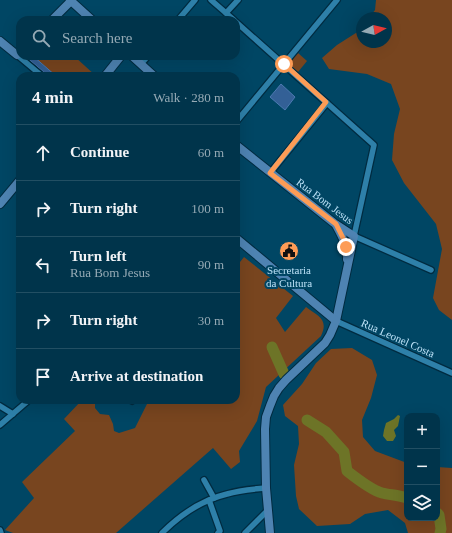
<!DOCTYPE html>
<html lang="en">
<head>
<meta charset="utf-8">
<style>
  body { margin:0; font-family:Georgia,serif; background:#0e3f55; color:#f1f3f6 }
  .controls { position:absolute; right:12px; bottom:12px; display:grid; overflow:hidden; border-radius:8px; box-shadow:0 4px 16px #0002 }
  .controls button { width:36px; height:36px; display:grid; place-items:center; padding:0; border:0; border-bottom:1px solid #224f63; background:#00344b; color:#f1f3f6; font:20px sans-serif }
  .compass { position:absolute; left:356px; top:12px; width:36px; height:36px; border-radius:50%; background:#00344b; box-shadow:0 4px 16px #0002; rotate:82deg }
  .stop { position:absolute; width:12px; height:12px; margin:-9px; border:3px solid #fd9c56; border-radius:50%; background:#fff }
  .stop.end { background:#fd9c56; border-color:#fff; box-shadow:0 1px 4px #0008 }
  .list { margin:0; padding:0; list-style:none }
  h2 { display:flex; justify-content:space-between; align-items:center; height:52px; margin:0; padding:0 16px; font-size:17px }
  h2 small { font-size:13px; font-weight:400; color:#95aab5 }
  .list li { display:grid; grid-template-columns:26px 1fr auto; gap:12px; align-items:center; box-sizing:border-box; height:56px; padding:0 16px; border-top:1px solid #224f63 }
  .list b { display:block; font-size:15px; white-space:nowrap }
  .list p { margin:0; font-size:13px; white-space:nowrap; color:#95aab5 }
  .list em { font-size:13px; font-style:normal; color:#95aab5 }
  .icon { flex:none; width:22px; height:22px; fill:none; stroke:currentColor; stroke-width:2; stroke-linecap:round; stroke-linejoin:round }
  .map { position:relative; flex:none; width:452px; height:533px; overflow:hidden }
  .search { position:absolute; background:#00344b; box-shadow:0 4px 16px #0002; left:16px; top:16px; width:224px; height:44px; display:flex; align-items:center; gap:10px; box-sizing:border-box; padding:0 14px; border-radius:12px; color:#95aab5; font-size:15px }
  .panel { position:absolute; background:#00344b; box-shadow:0 4px 16px #0002; left:16px; top:72px; width:224px; height:332px; border-radius:12px }
  .map>svg:first-child { display:block }
  .green { fill:#78451f }
  .water { fill:#6d7427 }
  .lines { fill:none; stroke-linecap:round; stroke-linejoin:round }
  .river { stroke:#6d7427; stroke-width:11 }
  .building { fill:#336096; stroke:#4c79b1 }
  .street-casing { stroke:#002b40; stroke-width:8 }
  .secondary-casing { stroke:#002b40; stroke-width:10 }
  .street { stroke:#2e80a9; stroke-width:5.5 }
  .secondary { stroke:#4e83b2; stroke-width:8 }
  .route { stroke:#fd9c56; stroke-width:5 }
  .labels { text-anchor:middle; dominant-baseline:central; stroke-width:4; stroke-linejoin:round; paint-order:stroke }
  .street-label { font-size:11px; fill:#bbe1f7; stroke:#004664 }
  .poi-label { font-size:11px; fill:#bbe1f7; stroke:#004664 }
</style>
</head>
<body>
<div class="map">
<svg width="452" height="533" viewBox="0 0 452 533">
  <rect width="100%" height="100%" fill="#004664"/>
  <g class="green">
    <path d="M 376,0 L 452,0 L 452,320 L 439,310 L 433,298 L 442,249 L 436,224 L 404,183 L 392,160 L 394,134 L 400,109 L 391,84 L 367,74 L 329,69 L 322,58 L 337,45 L 359,31 L 362,27 L 362,42 L 386,42 L 386,18 L 369,18 L 375,10 Z"/>
    <path d="M 298,53 L 307,61 L 298,72 L 288,63 Z"/>
    <path d="M 33,56 L 74,56 L 96,76 L 56,76 Z"/>
    <path d="M 244,257 L 293,296 L 276,318 L 285,332 L 306,307 C 318,316 329,319 321,336 L 266,387 L 257,421 L 239,451 L 240,462 L 231,469 L 213,448 L 116,533 L 13,533 L 5,530 L 34,498 L 22,482 L 75,431 L 64,419 L 82,400 L 95,400 L 95,408 L 100,414 L 109,415 L 113,424 L 114,431 L 119,433 L 135,428 L 149,400 L 236,400 L 236,267 Z"/>
    <path d="M 352,348 L 372,360 L 377,375 L 371,398 L 362,420 L 363,437 L 375,451 L 407,463 L 407,518 L 437,518 L 437,467 L 452,468 L 452,533 L 408,533 L 405,523 L 388,510 L 365,514 L 350,524 L 317,526 L 299,509 L 296,496 L 294,465 L 299,444 L 298,426 L 285,416 L 283,405 L 302,384 L 316,363 L 331,349 Z"/>
  </g>
  <path class="water" d="M 398,415 L 400,416 L 398,426 L 394,430 L 396,436 L 393,441 L 387,441 L 383,436 L 384,430 L 386,423 L 394,419 Z"/>
  <g class="lines">
    <g class="river">
      <path d="M 272,347 L 284,374"/>
      <path d="M 307,420 L 326,432 L 344,452 L 347,471 C 356,478 371,490 382,493 C 390,495 399,495 407,498"/>
      <path d="M 437,513 L 439,515 L 441,529 L 440,533"/>
    </g>
  </g>
  <g class="building">
    <path d="M 25,56 L 33,56 L 56,76 L 46,76 L 45,73 Z"/>
    <path d="M 281,84 L 295,97 L 285,110 L 270,97 Z"/>
  </g>
  <g class="lines">
    <g class="street-casing">
      <g id="street">
        <path d="M 211,0 L 234,20"/>
        <path d="M 226,13 L 238,0"/>
        <path d="M 178,20 L 195,0"/>
        <path d="M 236,22 L 374,145 L 354,236 L 431,270"/>
        <path d="M 17,55 L 42,76"/>
        <path d="M 141,64 L 148,56"/>
        <path d="M 236,122 L 337,0"/>
        <path d="M 270,173 L 327,103"/>
        <path d="M 336,321 L 452,373"/>
        <path d="M 130,400 L 132,401"/>
        <path d="M 0,406 L 13,414"/>
        <path d="M 0,425 L 29,400"/>
        <path d="M 204,480 L 214,498"/>
        <path d="M 209,500 L 220,531 L 218,533"/>
        <path d="M 0,530 L 1,533"/>
        <path d="M 162,533 C 180,515 202,500 227,494 C 240,490 253,489 266,488"/>
        <path d="M 245,533 L 268,510"/>
      </g>
    </g>
    <g class="secondary-casing">
      <g id="secondary">
        <path d="M 70,0 L 92,20"/>
        <path d="M 52,20 L 71,1"/>
        <path d="M 0,41 L 17,55 L 20,52"/>
        <path d="M 132,56 L 154,76"/>
        <path d="M 105,76 L 121,56"/>
        <path d="M 236,145 L 334,223 L 354,236 L 336,321 L 330,335 L 325,343 L 286,380 L 279,388 L 274,396 L 270,406 L 266,417 L 265,429 L 266,488 L 270,533"/>
        <path d="M 0,204 L 20,180"/>
        <path d="M 336,225 C 342,236 348,247 347,259"/>
        <path d="M 236,238 L 336,321"/>
      </g>
    </g>
    <use href="#street" class="street"/>
    <use href="#secondary" class="secondary"/>
  </g>
  <g class="lines">
    <path class="route" d="M 284,64 L 326,102 L 270,173 L 336,224 L 343,238 L 346,247"/>
  </g>
  <defs>
    <g id="civic-disc" transform="scale(1)"><circle r="9.5" fill="#fd9c56" stroke="#004664"/><path d="M-.6-6.5H3V-4.5H.6V-3L4-1V1h2V6H-6V1h2V-1L-.6-3ZM-1.2 2.5V6h2.4V2.5Z" fill="#111"/></g>
  </defs>
  <g fill-rule="evenodd">
    <use href="#civic-disc" x="289" y="251"/>
  </g>
  <g class="labels">
    <g class="street-label">
      <text transform="translate(325 201) rotate(37)">Rua Bom Jesus</text>
      <text transform="translate(398 338) rotate(24)">Rua Leonel Costa</text>
    </g>
    <g class="poi-label">
      <text x="289" y="270">Secretaria<tspan x="289" dy="13">da Cultura</tspan></text>
    </g>
  </g>
</svg>
<div class="controls">
<button>+</button>
<button>−</button>
<button><svg class="icon" aria-label="layers" viewBox="0 0 24 24"><path d="M12 4l9 5-9 5-9-5zM3 14l9 5 9-5"/></svg></button>
</div>
<svg class="compass" viewBox="-18 -18 36 36"><path d="M0-13l5 13h-10z" fill="#e53935"/><path d="M0 13l5-13h-10z" fill="#95aab5"/></svg>
<div class="stop" style="left:284px;top:64px"></div>
<div class="stop end" style="left:346px;top:247px"></div>
<div class="search"><svg class="icon" aria-label="search" viewBox="0 0 24 24"><circle cx="10" cy="10" r="6"/><path d="M15 15l6 6"/></svg>Search here</div>
<section class="panel">
<h2>4 min<small>Walk · 280 m</small></h2>
<ul class="list">
<li><svg class="icon" aria-label="ahead" viewBox="0 0 24 24"><path d="M12 20V5M6 11l6-6 6 6"/></svg><div><b>Continue</b></div><em>60 m</em></li>
<li><svg class="icon" aria-label="right" viewBox="0 0 24 24"><path d="M7 20v-9h11M14 6l5 5-5 5"/></svg><div><b>Turn right</b></div><em>100 m</em></li>
<li><svg class="icon" aria-label="left" viewBox="0 0 24 24"><path d="M17 20v-9H6M10 6l-5 5 5 5"/></svg><div><b>Turn left</b><p>Rua Bom Jesus</p></div><em>90 m</em></li>
<li><svg class="icon" aria-label="right" viewBox="0 0 24 24"><path d="M7 20v-9h11M14 6l5 5-5 5"/></svg><div><b>Turn right</b></div><em>30 m</em></li>
<li><svg class="icon" aria-label="arrive" viewBox="0 0 24 24"><path d="M6 21V4h12l-3 4 3 4H6"/></svg><div><b>Arrive at destination</b></div></li>
</ul>
</section>
</div>
</body>
</html>
